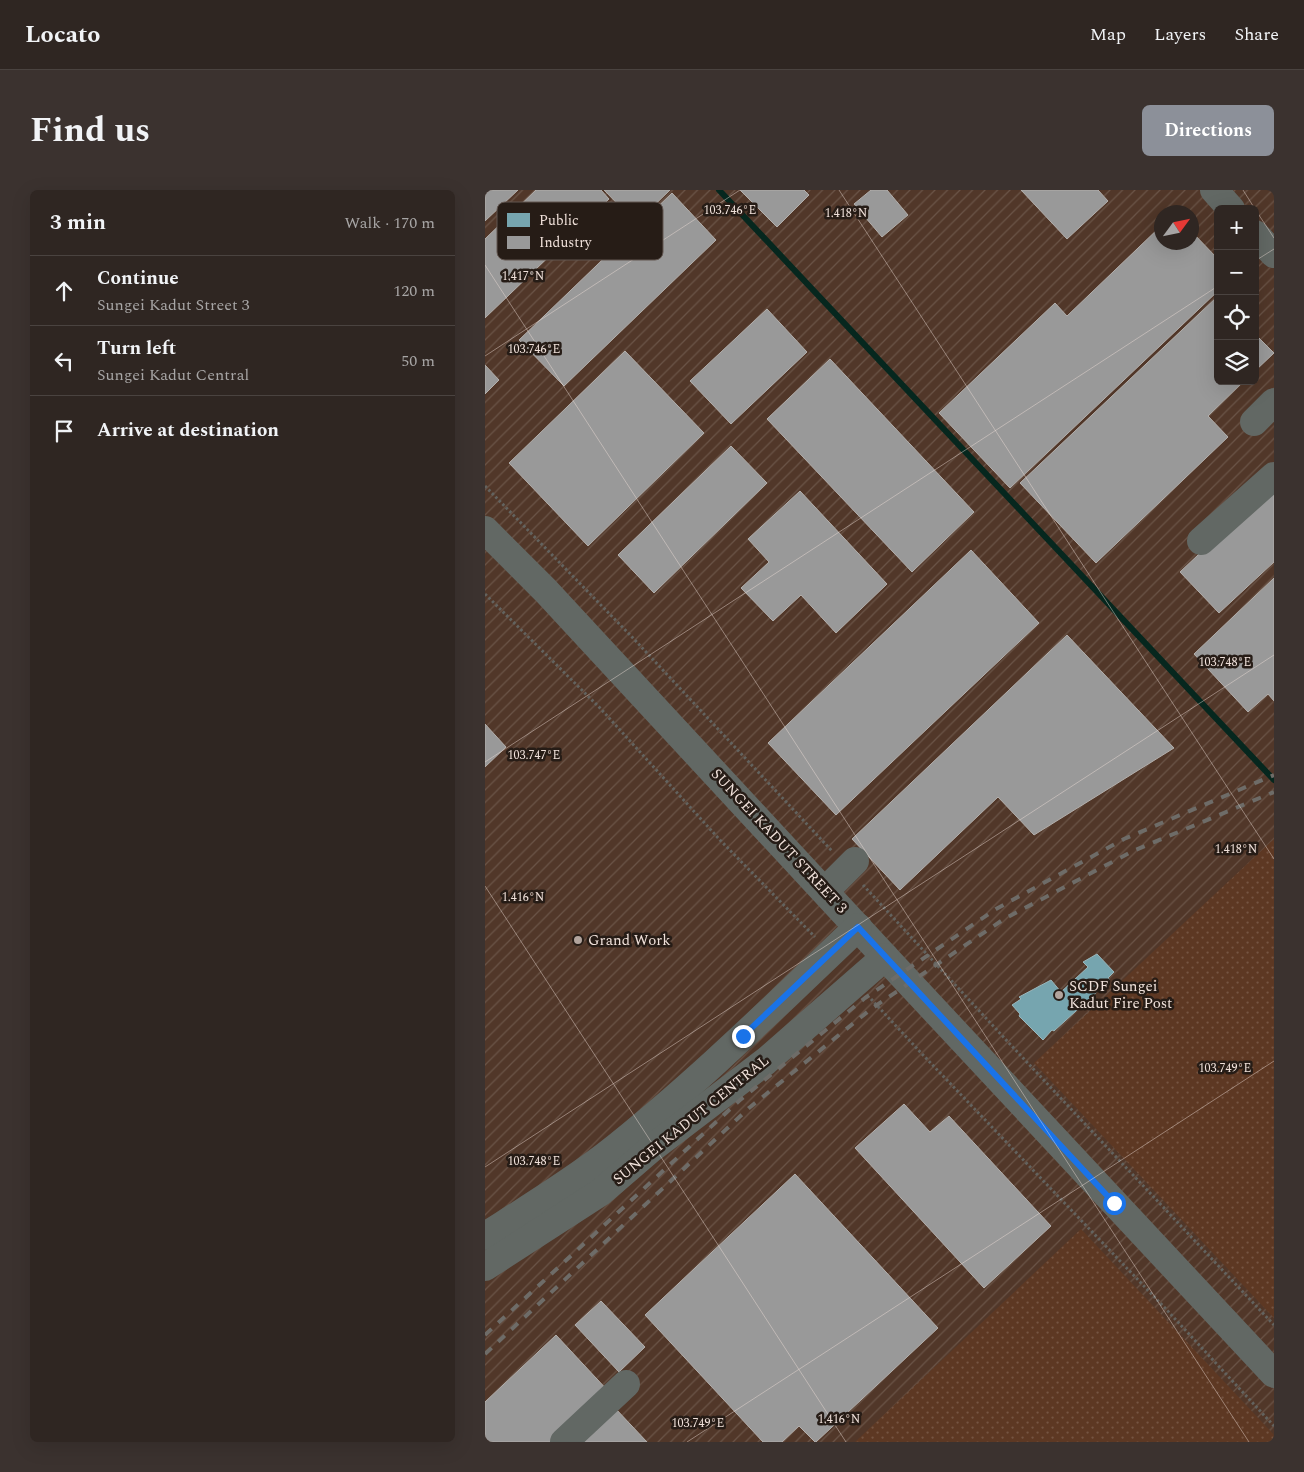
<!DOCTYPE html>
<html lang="en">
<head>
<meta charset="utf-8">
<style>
  body { margin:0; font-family:Spectral,serif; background:#3b322f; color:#f1f3f6 }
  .controls { position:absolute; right:15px; top:15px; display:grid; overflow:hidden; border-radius:8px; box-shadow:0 5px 20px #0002 }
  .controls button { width:45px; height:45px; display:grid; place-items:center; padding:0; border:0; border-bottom:1px solid #4a4340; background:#2f2622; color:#f1f3f6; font:25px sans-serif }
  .compass { position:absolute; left:669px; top:15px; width:45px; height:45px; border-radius:50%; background:#2f2622; box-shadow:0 5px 20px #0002; rotate:57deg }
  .stop { position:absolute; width:15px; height:15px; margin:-11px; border:4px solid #1a73e8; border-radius:50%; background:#fff }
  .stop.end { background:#1a73e8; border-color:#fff; box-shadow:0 1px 5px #0008 }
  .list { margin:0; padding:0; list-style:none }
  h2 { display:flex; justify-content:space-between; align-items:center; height:65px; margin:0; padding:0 20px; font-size:21px }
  h2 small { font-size:16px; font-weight:400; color:#a7a5a5 }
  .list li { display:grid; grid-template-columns:32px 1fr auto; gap:15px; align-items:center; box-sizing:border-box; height:70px; padding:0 20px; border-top:1px solid #4a4340 }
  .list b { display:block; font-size:19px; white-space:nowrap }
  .list p { margin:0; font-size:16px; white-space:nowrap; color:#a7a5a5 }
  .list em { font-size:16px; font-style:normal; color:#a7a5a5 }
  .icon { flex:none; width:28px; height:28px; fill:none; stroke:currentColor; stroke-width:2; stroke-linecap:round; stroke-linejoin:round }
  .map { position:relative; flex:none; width:789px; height:1252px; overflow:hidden; border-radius:8px }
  header { display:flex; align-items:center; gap:30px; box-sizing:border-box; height:70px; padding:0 25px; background:#2f2622; border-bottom:1px solid #4a4340 }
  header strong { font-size:24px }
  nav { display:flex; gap:28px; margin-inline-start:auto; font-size:18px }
  .intro { display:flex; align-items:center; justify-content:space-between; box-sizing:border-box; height:120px; padding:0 30px }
  h1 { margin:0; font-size:35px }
  .button { padding:12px 22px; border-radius:8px; background:#8c9099; color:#fff; font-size:18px; font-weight:700 }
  main { display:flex; gap:30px; padding:0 30px }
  aside { flex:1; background:#2f2622; border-radius:8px; box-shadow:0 5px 20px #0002 }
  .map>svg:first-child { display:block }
  .industrial { fill:url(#industrial-furrows); fill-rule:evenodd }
  .green { fill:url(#green-dots) }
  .public { fill:#76a5af; stroke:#9bb7bc }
  .industry { fill:#999; stroke:#b3afac }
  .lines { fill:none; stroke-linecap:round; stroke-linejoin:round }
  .stream { stroke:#06271e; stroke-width:6 }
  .path { stroke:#63635f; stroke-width:3; stroke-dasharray:2.5 2.5; stroke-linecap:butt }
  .minor { stroke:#626864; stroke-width:28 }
  .rail { stroke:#6e6c68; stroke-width:4; stroke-dasharray:9 9; stroke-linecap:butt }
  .route { stroke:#1a73e8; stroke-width:6 }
  .ticks { fill:none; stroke:#f0e1da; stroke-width:1; stroke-opacity:0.45 }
  .poi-dot { fill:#b2a49d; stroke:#261c16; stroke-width:2 }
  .labels { text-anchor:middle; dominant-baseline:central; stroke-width:5; stroke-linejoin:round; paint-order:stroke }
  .street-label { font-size:15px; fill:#f0e1da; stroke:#261c16 }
  .poi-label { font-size:15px; fill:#f0e1da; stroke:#261c16; text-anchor:start }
  .key { fill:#261c16; stroke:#635751; stroke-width:1 }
  .key-label { font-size:14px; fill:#f0e1da }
  .ticks-label { font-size:12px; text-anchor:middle; fill:#f0e1da; stroke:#261c16; stroke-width:5; stroke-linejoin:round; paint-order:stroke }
</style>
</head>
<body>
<header>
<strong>Locato</strong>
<nav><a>Map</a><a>Layers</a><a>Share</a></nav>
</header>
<div class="intro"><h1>Find us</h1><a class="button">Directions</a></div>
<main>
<aside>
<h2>3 min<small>Walk · 170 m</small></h2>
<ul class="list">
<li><svg class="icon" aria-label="ahead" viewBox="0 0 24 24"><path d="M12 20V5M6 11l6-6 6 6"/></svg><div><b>Continue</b><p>Sungei Kadut Street 3</p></div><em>120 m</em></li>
<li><svg class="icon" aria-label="left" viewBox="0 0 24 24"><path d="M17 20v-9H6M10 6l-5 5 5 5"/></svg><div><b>Turn left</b><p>Sungei Kadut Central</p></div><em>50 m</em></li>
<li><svg class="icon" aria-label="arrive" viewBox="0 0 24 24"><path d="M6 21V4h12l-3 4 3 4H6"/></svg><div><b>Arrive at destination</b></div></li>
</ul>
</aside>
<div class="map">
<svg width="789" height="1252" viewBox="0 0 789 1252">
  <defs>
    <pattern id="industrial-furrows" width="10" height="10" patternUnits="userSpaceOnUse" patternTransform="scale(1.25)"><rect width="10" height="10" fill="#513729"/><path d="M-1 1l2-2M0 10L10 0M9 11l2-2" fill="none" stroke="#6a5447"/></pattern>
    <pattern id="green-dots" width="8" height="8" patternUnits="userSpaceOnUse" patternTransform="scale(1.25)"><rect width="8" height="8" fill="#5d3823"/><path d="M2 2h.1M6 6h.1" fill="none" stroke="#755442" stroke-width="1.8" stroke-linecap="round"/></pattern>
  </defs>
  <rect width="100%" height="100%" fill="#3f332d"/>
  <path class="industrial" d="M 0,0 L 789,0 L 789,1252 L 0,1252 ZM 733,19 L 770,19 L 770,191 L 733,191 ZM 676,22 L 706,22 L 706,52 L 676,52 Z"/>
  <g class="green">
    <path d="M 789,649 L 789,1128 L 549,873 Z"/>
    <path d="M 596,1039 L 789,1245 L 789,1252 L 370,1252 Z"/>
  </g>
  <path class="public" d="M 612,764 L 629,782 L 623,788 L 625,790 L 569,841 L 567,840 L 558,850 L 534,826 L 535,824 L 527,815 L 536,809 L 534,807 L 566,790 L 576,802 L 603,777 L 598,772 Z"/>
  <g class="industry">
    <path d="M 0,0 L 33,0 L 0,31 Z"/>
    <path d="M 51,0 L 116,0 L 124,9 L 0,128 L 0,49 Z"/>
    <path d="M 119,0 L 185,0 L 151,33 Z"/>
    <path d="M 255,0 L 319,0 L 324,5 L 292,37 Z"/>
    <path d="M 386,0 L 402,0 L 423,25 L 397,47 L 369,14 Z"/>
    <path d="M 536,0 L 613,0 L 623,11 L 582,49 Z"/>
    <path d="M 187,3 L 231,50 L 79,196 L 34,150 Z"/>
    <path d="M 676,36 L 676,52 L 706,52 L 706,41 L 733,69 L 733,101 L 525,298 L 454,223 L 570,113 L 582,126 Z"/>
    <path d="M 733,106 L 733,191 L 759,191 L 723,226 L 743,247 L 611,373 L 535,293 Z"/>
    <path d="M 282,119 L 322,162 L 246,234 L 205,191 Z"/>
    <path d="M 770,144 L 789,163 L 770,181 Z"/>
    <path d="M 140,161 L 219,243 L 103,356 L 24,273 Z"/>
    <path d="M 345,169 L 489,322 L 427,382 L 282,229 Z"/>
    <path d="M 0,175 L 14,190 L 0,204 Z"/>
    <path d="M 246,256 L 282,293 L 169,403 L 133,365 Z"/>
    <path d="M 789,293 L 789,372 L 734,423 L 695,382 Z"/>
    <path d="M 315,301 L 402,394 L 351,443 L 316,405 L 288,431 L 256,398 L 284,372 L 263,349 Z"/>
    <path d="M 486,360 L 554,433 L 351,625 L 283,553 Z"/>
    <path d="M 789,388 L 789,511 L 783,504 L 763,522 L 709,464 Z"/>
    <path d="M 582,445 L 689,558 L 549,645 L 513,607 L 415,700 L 367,649 Z"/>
    <path d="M 0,534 L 21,557 L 0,577 Z"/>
    <path d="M 419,914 L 445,942 L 464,926 L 566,1036 L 499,1098 L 370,958 Z"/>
    <path d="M 310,984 L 453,1138 L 331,1252 L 330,1252 L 314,1236 L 297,1252 L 278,1252 L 160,1125 Z"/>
    <path d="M 116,1111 L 160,1157 L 134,1182 L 90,1135 Z"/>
    <path d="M 71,1145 L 125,1203 L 73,1252 L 0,1252 L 0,1212 Z"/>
    <path d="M 130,1218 L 162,1252 L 94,1252 Z"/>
  </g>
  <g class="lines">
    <path class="stream" d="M 234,0 L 789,590"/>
    <g class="path">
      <path d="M 0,296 L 147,447 L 347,661"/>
      <path d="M 0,404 L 115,518 L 235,650 L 330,747"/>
      <path d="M 378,695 L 523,852 L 789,1135"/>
      <path d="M 386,809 L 438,865 L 679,1117 L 789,1236"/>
    </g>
    <g class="minor">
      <path d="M 729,0 L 746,19"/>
      <path d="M 770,44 L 789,64"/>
      <path d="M 769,232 L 789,212"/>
      <path d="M 0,340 L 61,401 L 400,767 L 789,1184"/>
      <path d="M 716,351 L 789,286"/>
      <path d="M 340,701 L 370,671"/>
      <path d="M 0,1046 C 41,1020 82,995 120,966 C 209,896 291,815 373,737"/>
      <path d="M 0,1077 L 116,1002 L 167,958 L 281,871 L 400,767"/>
      <path d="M 79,1252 L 141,1194"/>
    </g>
    <g class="rail">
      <path d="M 0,1145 L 255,910 L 380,808 L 511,719 L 639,649 L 789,585"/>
      <path d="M 0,1164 L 264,918 L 386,819 L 519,729 L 648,661 L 789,602"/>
    </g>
  </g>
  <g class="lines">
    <path class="route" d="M 258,846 L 373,737 L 629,1013"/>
  </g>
  <path class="ticks" d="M 354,0 L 789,669M 758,0 L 770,19M 770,19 L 789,48M 770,71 L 789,59M 0,75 L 764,1252M 0,166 L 255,0M 0,572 L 733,96M 0,696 L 361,1252M 0,977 L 789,465M 202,1252 L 789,871"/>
  <g class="poi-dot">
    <circle cx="93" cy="750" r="5"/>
    <circle cx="574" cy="805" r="5"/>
  </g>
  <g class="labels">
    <g class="street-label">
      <text transform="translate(294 651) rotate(47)">SUNGEI KADUT STREET 3</text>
      <text transform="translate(206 930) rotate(-39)">SUNGEI KADUT CENTRAL</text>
    </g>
    <g class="poi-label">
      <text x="103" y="750">Grand Work</text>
      <text x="584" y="796">SCDF Sungei<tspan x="584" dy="17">Kadut Fire Post</tspan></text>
    </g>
  </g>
  <rect x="12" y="12" width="166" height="58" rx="8" class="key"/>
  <rect x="22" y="23" width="23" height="14" fill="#76a5af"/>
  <rect x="22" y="46" width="23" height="13" fill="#999"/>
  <g class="key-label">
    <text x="54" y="35">Public</text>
    <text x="54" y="57">Industry</text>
  </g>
  <g class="ticks-label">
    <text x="245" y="24">103.746°E</text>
    <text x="361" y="27">1.418°N</text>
    <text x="38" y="90">1.417°N</text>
    <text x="49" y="163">103.746°E</text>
    <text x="740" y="476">103.748°E</text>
    <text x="49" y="569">103.747°E</text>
    <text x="751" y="663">1.418°N</text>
    <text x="38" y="711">1.416°N</text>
    <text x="740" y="882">103.749°E</text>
    <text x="49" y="975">103.748°E</text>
    <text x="354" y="1233">1.416°N</text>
    <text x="213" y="1237">103.749°E</text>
  </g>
</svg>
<div class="controls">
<button>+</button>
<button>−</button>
<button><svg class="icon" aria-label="locate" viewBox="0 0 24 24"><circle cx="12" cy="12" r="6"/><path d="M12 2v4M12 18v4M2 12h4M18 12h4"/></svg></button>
<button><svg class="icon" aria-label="layers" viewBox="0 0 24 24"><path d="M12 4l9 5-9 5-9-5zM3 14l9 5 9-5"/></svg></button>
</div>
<svg class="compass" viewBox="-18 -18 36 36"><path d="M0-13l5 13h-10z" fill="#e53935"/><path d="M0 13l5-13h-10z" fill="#a7a5a5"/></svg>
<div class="stop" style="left:629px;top:1013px"></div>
<div class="stop end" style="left:258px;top:846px"></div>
</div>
</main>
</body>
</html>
